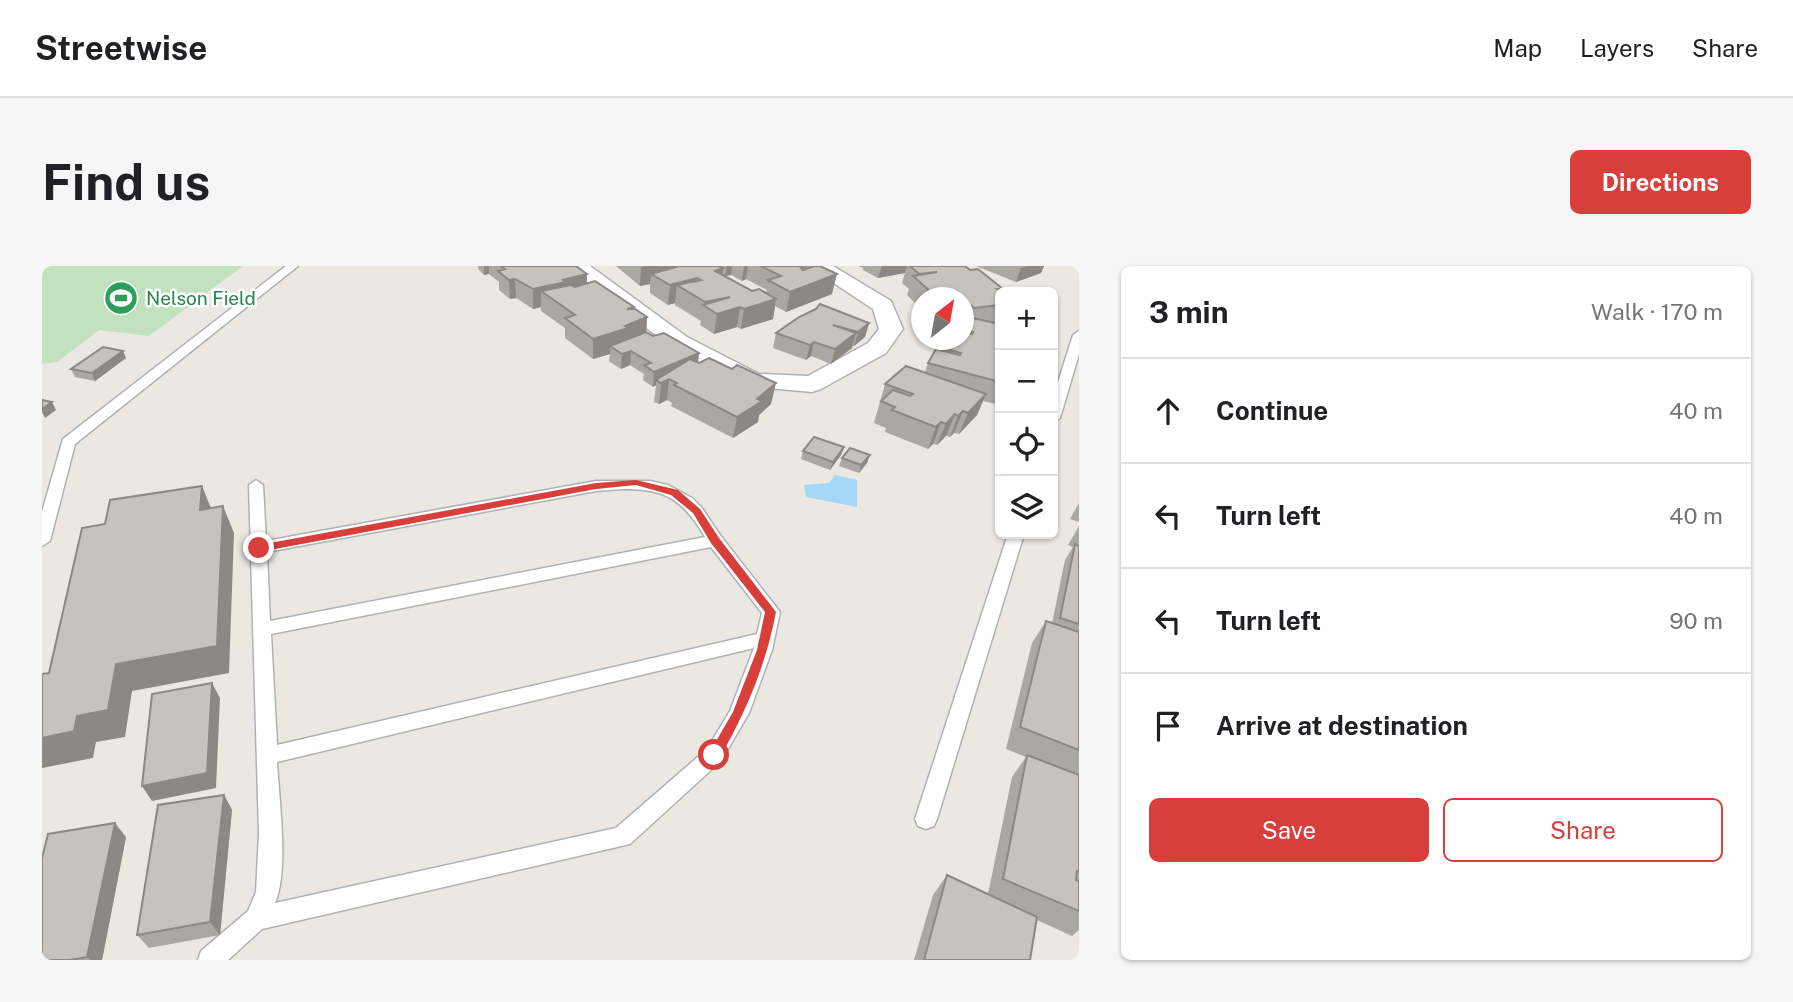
<!DOCTYPE html>
<html lang="en">
<head>
<meta charset="utf-8">
<style>
  body { margin:0; font-family:"Public Sans",sans-serif; background:#f6f6f6; color:#202124 }
  .controls { position:absolute; right:21px; top:21px; display:grid; overflow:hidden; border-radius:10px; box-shadow:0 2px 5px #0004 }
  .controls button { width:63px; height:63px; display:grid; place-items:center; padding:0; border:0; border-bottom:2px solid #e0e0e0; background:#fff; color:#202124; font:35px sans-serif }
  .compass { position:absolute; left:869px; top:21px; width:63px; height:63px; border-radius:50%; background:#fff; box-shadow:0 2px 5px #0004; rotate:31deg }
  .stop { position:absolute; width:21px; height:21px; margin:-16px; border:5px solid #d83e3a; border-radius:50%; background:#fff }
  .stop.end { background:#d83e3a; border-color:#fff; box-shadow:0 2px 7px #0008 }
  .list { margin:0; padding:0; list-style:none }
  h2 { display:flex; justify-content:space-between; align-items:center; height:91px; margin:0; padding:0 28px; font-size:30px }
  h2 small { font-size:23px; font-weight:400; color:#757577 }
  .list li { display:grid; grid-template-columns:46px 1fr auto; gap:21px; align-items:center; box-sizing:border-box; height:105px; padding:0 28px; border-top:2px solid #e0e0e0 }
  .list b { display:block; font-size:26px; white-space:nowrap }
  .list em { font-size:23px; font-style:normal; color:#757577 }
  .actions { display:flex; gap:14px; padding:21px 28px }
  .actions a { flex:1; padding:16px 0; border:2px solid #d83e3a; border-radius:10px; text-align:center; font-size:24px; color:#d83e3a }
  .actions .main { background:#d83e3a; color:#fff }
  .icon { flex:none; width:38px; height:38px; fill:none; stroke:currentColor; stroke-width:2; stroke-linecap:round; stroke-linejoin:round }
  .map { position:relative; flex:none; width:1037px; height:694px; overflow:hidden; border-radius:10px }
  header { display:flex; align-items:center; gap:42px; box-sizing:border-box; height:98px; padding:0 35px; background:#fff; border-bottom:2px solid #e0e0e0 }
  header strong { font-size:33px }
  nav { display:flex; gap:38px; margin-inline-start:auto; font-size:24px }
  .intro { display:flex; align-items:center; justify-content:space-between; box-sizing:border-box; height:168px; padding:0 42px }
  h1 { margin:0; font-size:49px }
  .button { padding:18px 32px; border-radius:10px; background:#d83e3a; color:#fff; font-size:24px; font-weight:700 }
  main { display:flex; gap:42px; padding:0 42px }
  aside { flex:1; background:#fff; border-radius:10px; box-shadow:0 2px 5px #0004 }
  .map>svg:first-child { display:block }
  .green { fill:#c1e1bf }
  .water { fill:#a5d7f7 }
  .lines { fill:none; stroke-linecap:round; stroke-linejoin:round }
  .lane-casing { stroke:#afb2b5; stroke-width:3 }
  .street-casing { stroke:#afb2b5; stroke-width:3 }
  .lane { fill:#fff; fill-rule:evenodd }
  .street { fill:#fff; fill-rule:evenodd }
  .wall { fill:#aaa8a3; fill-rule:evenodd }
  .shaded-wall { fill:#8b8885 }
  .building { fill:#c6c3be; stroke:#8b8885; stroke-width:2 }
  .route { fill:#d83e3a }
  .labels { text-anchor:middle; dominant-baseline:central; stroke-width:5; stroke-linejoin:round; paint-order:stroke }
  .far-leisure-label { font-size:19px; fill:#27864d; stroke:#fff; text-anchor:start }
</style>
</head>
<body>
<header>
<strong>Streetwise</strong>
<nav><a>Map</a><a>Layers</a><a>Share</a></nav>
</header>
<div class="intro"><h1>Find us</h1><a class="button">Directions</a></div>
<main>
<div class="map">
<svg width="1037" height="694" viewBox="0 0 1037 694">
  <rect width="100%" height="100%" fill="#ebe8e1"/>
  <path class="green" d="M 0,0 L 201,0 L 107,70 L 57,64 L 15,96 L 0,98 Z"/>
  <path class="water" d="M 793,209 L 815,214 L 815,241 L 764,231 L 762,219 L 787,217 Z"/>
  <g class="lines">
    <g class="lane-casing">
      <g id="lane">
        <path d="M 244,0 L 256,0 L 33,178 L 8,275 L 0,280 L 0,246 L 21,173 Z"/>
        <path d="M 1037,65 L 1037,88 L 1018,152 L 1011,156 L 1011,132 L 1031,69 Z"/>
        <path d="M 214,214 L 221,219 L 224,275 L 554,215 L 608,215 L 626,219 L 650,232 L 660,242 L 678,269 L 738,346 L 730,384 L 707,447 L 679,495 L 588,578 L 220,663 L 186,694 L 156,694 L 159,685 L 206,645 L 214,626 L 217,567 L 207,219 ZM 582,223 C 625,223 641,234 663,271 L 228,355 L 225,286 L 554,225 ZM 669,281 L 720,347 L 715,368 L 235,479 L 229,368 ZM 712,382 L 688,445 L 665,483 L 574,562 L 233,637 C 247,605 237,533 235,496 Z"/>
        <path d="M 966,268 L 982,268 L 895,553 L 892,560 L 884,563 L 876,560 L 873,553 Z"/>
      </g>
    </g>
    <g class="street-casing">
      <path id="street" d="M 525,0 L 548,0 L 645,71 L 717,108 L 766,110 L 826,77 L 837,63 L 831,43 L 766,0 L 791,0 L 849,35 L 861,63 L 844,87 L 779,123 L 770,126 L 703,120 L 629,81 Z"/>
    </g>
    <use href="#lane" class="lane"/>
    <use href="#street" class="street"/>
  </g>
  <g class="wall">
    <path d="M 436,0 L 534,0 L 545,18 L 592,41 L 591,43 L 605,51 L 604,66 L 611,70 L 657,87 L 656,97 L 729,138 L 717,149 L 716,156 L 691,172 L 629,140 L 630,137 L 625,134 L 617,138 L 612,136 L 614,119 L 611,121 L 601,114 L 602,108 L 588,99 L 579,103 L 567,95 L 568,88 L 551,93 L 523,72 L 523,62 L 499,45 L 499,41 L 491,43 L 474,32 L 468,33 L 457,24 L 457,16 L 447,8 L 442,9 L 437,4 Z"/>
    <path d="M 574,0 L 778,0 L 790,28 L 744,46 L 733,40 L 731,53 L 699,63 L 695,61 L 672,68 L 658,59 L 659,55 L 633,39 L 633,37 L 626,39 L 608,27 L 608,18 L 598,20 ZM 689,9 L 700,15 L 704,13 L 725,24 L 724,27 L 710,25 L 683,10 Z"/>
    <path d="M 816,0 L 923,0 L 961,23 L 960,26 L 958,26 L 957,139 L 941,135 L 935,149 L 917,168 L 912,167 L 908,171 L 904,170 L 895,179 L 891,178 L 886,183 L 843,166 L 844,162 L 832,157 L 843,118 L 883,106 L 886,97 L 899,85 L 901,81 L 892,78 L 893,74 L 921,74 L 921,32 L 879,32 L 879,43 L 865,29 L 867,23 L 860,17 L 863,7 L 836,12 L 821,4 L 821,2 Z"/>
    <path d="M 934,0 L 1002,0 L 999,7 L 974,16 Z"/>
    <path d="M 827,57 L 823,71 L 812,80 L 810,80 L 810,82 L 789,98 L 769,90 L 764,94 L 731,82 L 734,67 Z"/>
    <path d="M 81,85 L 84,92 L 53,115 L 33,111 L 29,103 Z"/>
    <path d="M 802,181 L 799,189 L 788,204 L 759,193 L 761,185 Z"/>
    <path d="M 828,189 L 825,197 L 817,207 L 797,200 L 800,192 Z"/>
    <path d="M 1037,237 L 1037,256 L 1028,253 Z"/>
    <path d="M 1037,260 L 1037,664 L 1030,670 L 995,654 L 988,694 L 872,694 L 891,629 L 905,609 L 946,628 L 970,511 L 984,491 L 964,483 L 990,377 L 1004,355 L 1010,357 L 1023,294 L 1031,281 L 1026,279 Z"/>
    <path d="M 182,529 L 190,544 L 178,669 L 107,682 L 95,669 Z"/>
    <path d="M 84,571 L 60,694 L 0,694 Z"/>
  </g>
  <g class="shaded-wall">
    <path d="M 442,0 L 447,0 L 447,8 L 442,9 Z"/>
    <path d="M 605,0 L 657,0 L 609,8 L 608,18 L 598,20 L 599,1 Z"/>
    <path d="M 685,0 L 690,0 L 689,9 L 683,10 Z"/>
    <path d="M 702,0 L 706,0 L 704,13 L 700,15 Z"/>
    <path d="M 840,0 L 865,0 L 863,7 L 836,12 Z"/>
    <path d="M 985,0 L 1002,0 L 999,7 L 974,16 L 979,2 Z"/>
    <path d="M 681,2 L 679,22 L 673,5 Z"/>
    <path d="M 545,8 L 545,28 L 499,25 L 499,41 L 491,43 L 491,23 Z"/>
    <path d="M 795,8 L 790,28 L 744,46 L 748,26 Z"/>
    <path d="M 655,12 L 652,30 L 635,19 L 633,37 L 626,39 L 628,19 Z"/>
    <path d="M 473,13 L 474,32 L 468,33 L 467,14 Z"/>
    <path d="M 688,31 L 698,41 L 695,61 L 672,68 L 675,48 L 662,40 L 663,36 Z"/>
    <path d="M 734,33 L 731,53 L 699,63 L 702,43 Z"/>
    <path d="M 592,41 L 590,57 L 605,51 L 604,71 L 568,80 L 568,88 L 551,93 L 551,73 L 585,43 Z"/>
    <path d="M 827,57 L 823,71 L 812,80 L 816,66 Z"/>
    <path d="M 814,67 L 810,82 L 789,98 L 793,83 Z"/>
    <path d="M 772,76 L 769,90 L 764,94 L 768,79 Z"/>
    <path d="M 81,85 L 84,92 L 53,115 L 50,107 Z"/>
    <path d="M 589,85 L 588,99 L 579,103 L 580,88 Z"/>
    <path d="M 657,87 L 655,102 L 627,114 L 625,134 L 617,138 L 619,117 L 614,114 L 614,119 L 611,121 L 612,106 Z"/>
    <path d="M 734,117 L 729,138 L 717,149 L 716,156 L 691,172 L 695,151 Z"/>
    <path d="M 944,128 L 935,149 L 917,168 L 926,147 Z"/>
    <path d="M 10,136 L 14,144 L 3,152 L 0,146 L 0,143 Z"/>
    <path d="M 921,145 L 912,167 L 908,171 L 916,150 Z"/>
    <path d="M 913,148 L 904,170 L 895,179 L 904,158 Z"/>
    <path d="M 899,156 L 891,178 L 886,183 L 894,161 Z"/>
    <path d="M 802,181 L 799,189 L 788,204 L 791,196 Z"/>
    <path d="M 828,189 L 825,197 L 817,207 L 819,199 Z"/>
    <path d="M 160,220 L 171,247 L 158,244 Z"/>
    <path d="M 181,240 L 192,267 L 187,407 L 90,425 L 83,471 L 54,476 L 51,492 L 0,502 L 0,472 L 35,450 L 74,398 Z"/>
    <path d="M 170,417 L 178,432 L 174,522 L 110,535 L 100,520 Z"/>
    <path d="M 182,529 L 190,544 L 178,669 L 168,656 Z"/>
    <path d="M 73,557 L 84,571 L 60,694 L 48,694 L 45,691 Z"/>
  </g>
  <g class="building">
    <path d="M 459,0 L 534,0 L 545,8 L 521,14 L 524,16 L 491,23 L 473,13 L 467,14 L 456,5 L 463,3 Z"/>
    <path d="M 637,0 L 677,0 L 681,2 L 673,5 L 710,25 L 717,23 L 734,33 L 702,43 L 698,41 L 675,48 L 661,39 L 688,31 L 663,36 L 635,19 L 659,14 L 655,12 L 628,19 L 609,8 Z"/>
    <path d="M 719,0 L 764,0 L 759,2 L 761,4 L 772,0 L 778,0 L 795,8 L 748,26 L 726,14 L 739,10 Z"/>
    <path d="M 868,0 L 923,0 L 928,4 L 936,3 L 961,23 L 955,23 L 959,26 L 958,39 L 932,42 L 929,39 L 921,40 L 921,32 L 907,32 L 903,28 L 917,27 L 915,25 L 890,27 L 871,10 L 895,6 L 877,8 Z"/>
    <path d="M 553,15 L 592,41 L 585,43 L 593,43 L 605,51 L 583,60 L 586,62 L 551,73 L 523,52 L 533,49 L 499,25 L 529,19 L 533,21 Z"/>
    <path d="M 778,38 L 827,57 L 816,66 L 791,59 L 814,67 L 793,83 L 772,76 L 768,79 L 734,67 L 757,51 L 774,43 Z"/>
    <path d="M 921,50 L 958,58 L 958,116 L 886,97 L 894,83 L 918,89 L 919,87 L 900,82 L 905,74 L 921,74 L 921,66 L 930,68 L 931,66 L 921,63 Z"/>
    <path d="M 604,66 L 611,70 L 622,67 L 657,87 L 612,106 L 602,99 L 609,97 L 589,85 L 580,88 L 568,80 Z"/>
    <path d="M 61,81 L 81,85 L 50,107 L 29,103 Z"/>
    <path d="M 667,92 L 690,103 L 695,99 L 734,117 L 715,133 L 720,135 L 695,151 L 632,119 L 635,117 L 627,113 L 619,117 L 614,114 L 648,93 L 657,97 Z"/>
    <path d="M 864,100 L 944,128 L 926,147 L 921,145 L 916,150 L 913,148 L 904,158 L 899,156 L 894,161 L 850,144 L 853,141 L 839,135 L 851,124 L 868,130 L 871,128 L 843,118 Z"/>
    <path d="M 0,134 L 10,136 L 0,143 Z"/>
    <path d="M 772,171 L 802,181 L 791,196 L 761,185 Z"/>
    <path d="M 808,182 L 828,189 L 819,199 L 800,192 Z"/>
    <path d="M 160,220 L 158,244 L 181,240 L 175,380 L 74,398 L 66,444 L 35,450 L 32,465 L 0,472 L 0,408 L 7,407 L 40,262 L 63,258 L 68,234 Z"/>
    <path d="M 1033,278 L 1037,280 L 1037,358 L 1018,352 Z"/>
    <path d="M 1004,355 L 1037,366 L 1037,484 L 978,461 Z"/>
    <path d="M 170,417 L 165,507 L 100,520 L 110,428 Z"/>
    <path d="M 985,489 L 1037,509 L 1037,606 L 1035,605 L 1034,614 L 1037,615 L 1037,645 L 961,613 Z"/>
    <path d="M 182,529 L 168,656 L 95,669 L 116,539 Z"/>
    <path d="M 73,557 L 45,691 L 28,694 L 0,694 L 0,592 L 6,568 Z"/>
    <path d="M 905,609 L 995,651 L 988,694 L 882,694 Z"/>
  </g>
  <path class="route" d="M 594,214 L 636,224 L 658,243 L 677,272 L 734,346 C 724,399 704,446 677,493 L 672,494 L 666,489 L 691,446 L 715,384 L 723,346 L 669,277 L 651,247 L 629,229 L 594,219 L 554,223 L 217,286 L 212,282 L 217,279 L 554,217 Z"/>
  <defs>
    <g id="stadium-disc" transform="scale(1.75)"><circle r="9.5" fill="#2e9e5b" stroke="#fff"/><path d="M0-5a6.5 5 0 1 0 0 10a6.5 5 0 1 0 0-10ZM-3.5-1.8h7v3.6h-7Z" fill="#fff"/></g>
  </defs>
  <g fill-rule="evenodd">
    <use href="#stadium-disc" x="79" y="32"/>
  </g>
  <g class="labels">
    <g class="far-leisure-label">
      <text x="104" y="32">Nelson Field</text>
    </g>
  </g>
</svg>
<div class="controls">
<button>+</button>
<button>−</button>
<button><svg class="icon" aria-label="locate" viewBox="0 0 24 24"><circle cx="12" cy="12" r="6"/><path d="M12 2v4M12 18v4M2 12h4M18 12h4"/></svg></button>
<button><svg class="icon" aria-label="layers" viewBox="0 0 24 24"><path d="M12 4l9 5-9 5-9-5zM3 14l9 5 9-5"/></svg></button>
</div>
<svg class="compass" viewBox="-18 -18 36 36"><path d="M0-13l5 13h-10z" fill="#e53935"/><path d="M0 13l5-13h-10z" fill="#757577"/></svg>
<div class="stop" style="left:672px;top:489px"></div>
<div class="stop end" style="left:217px;top:282px"></div>
</div>
<aside>
<h2>3 min<small>Walk · 170 m</small></h2>
<ul class="list">
<li><svg class="icon" aria-label="ahead" viewBox="0 0 24 24"><path d="M12 20V5M6 11l6-6 6 6"/></svg><div><b>Continue</b></div><em>40 m</em></li>
<li><svg class="icon" aria-label="left" viewBox="0 0 24 24"><path d="M17 20v-9H6M10 6l-5 5 5 5"/></svg><div><b>Turn left</b></div><em>40 m</em></li>
<li><svg class="icon" aria-label="left" viewBox="0 0 24 24"><path d="M17 20v-9H6M10 6l-5 5 5 5"/></svg><div><b>Turn left</b></div><em>90 m</em></li>
<li><svg class="icon" aria-label="arrive" viewBox="0 0 24 24"><path d="M6 21V4h12l-3 4 3 4H6"/></svg><div><b>Arrive at destination</b></div></li>
</ul>
<div class="actions"><a class="main">Save</a><a>Share</a></div>
</aside>
</main>
</body>
</html>
